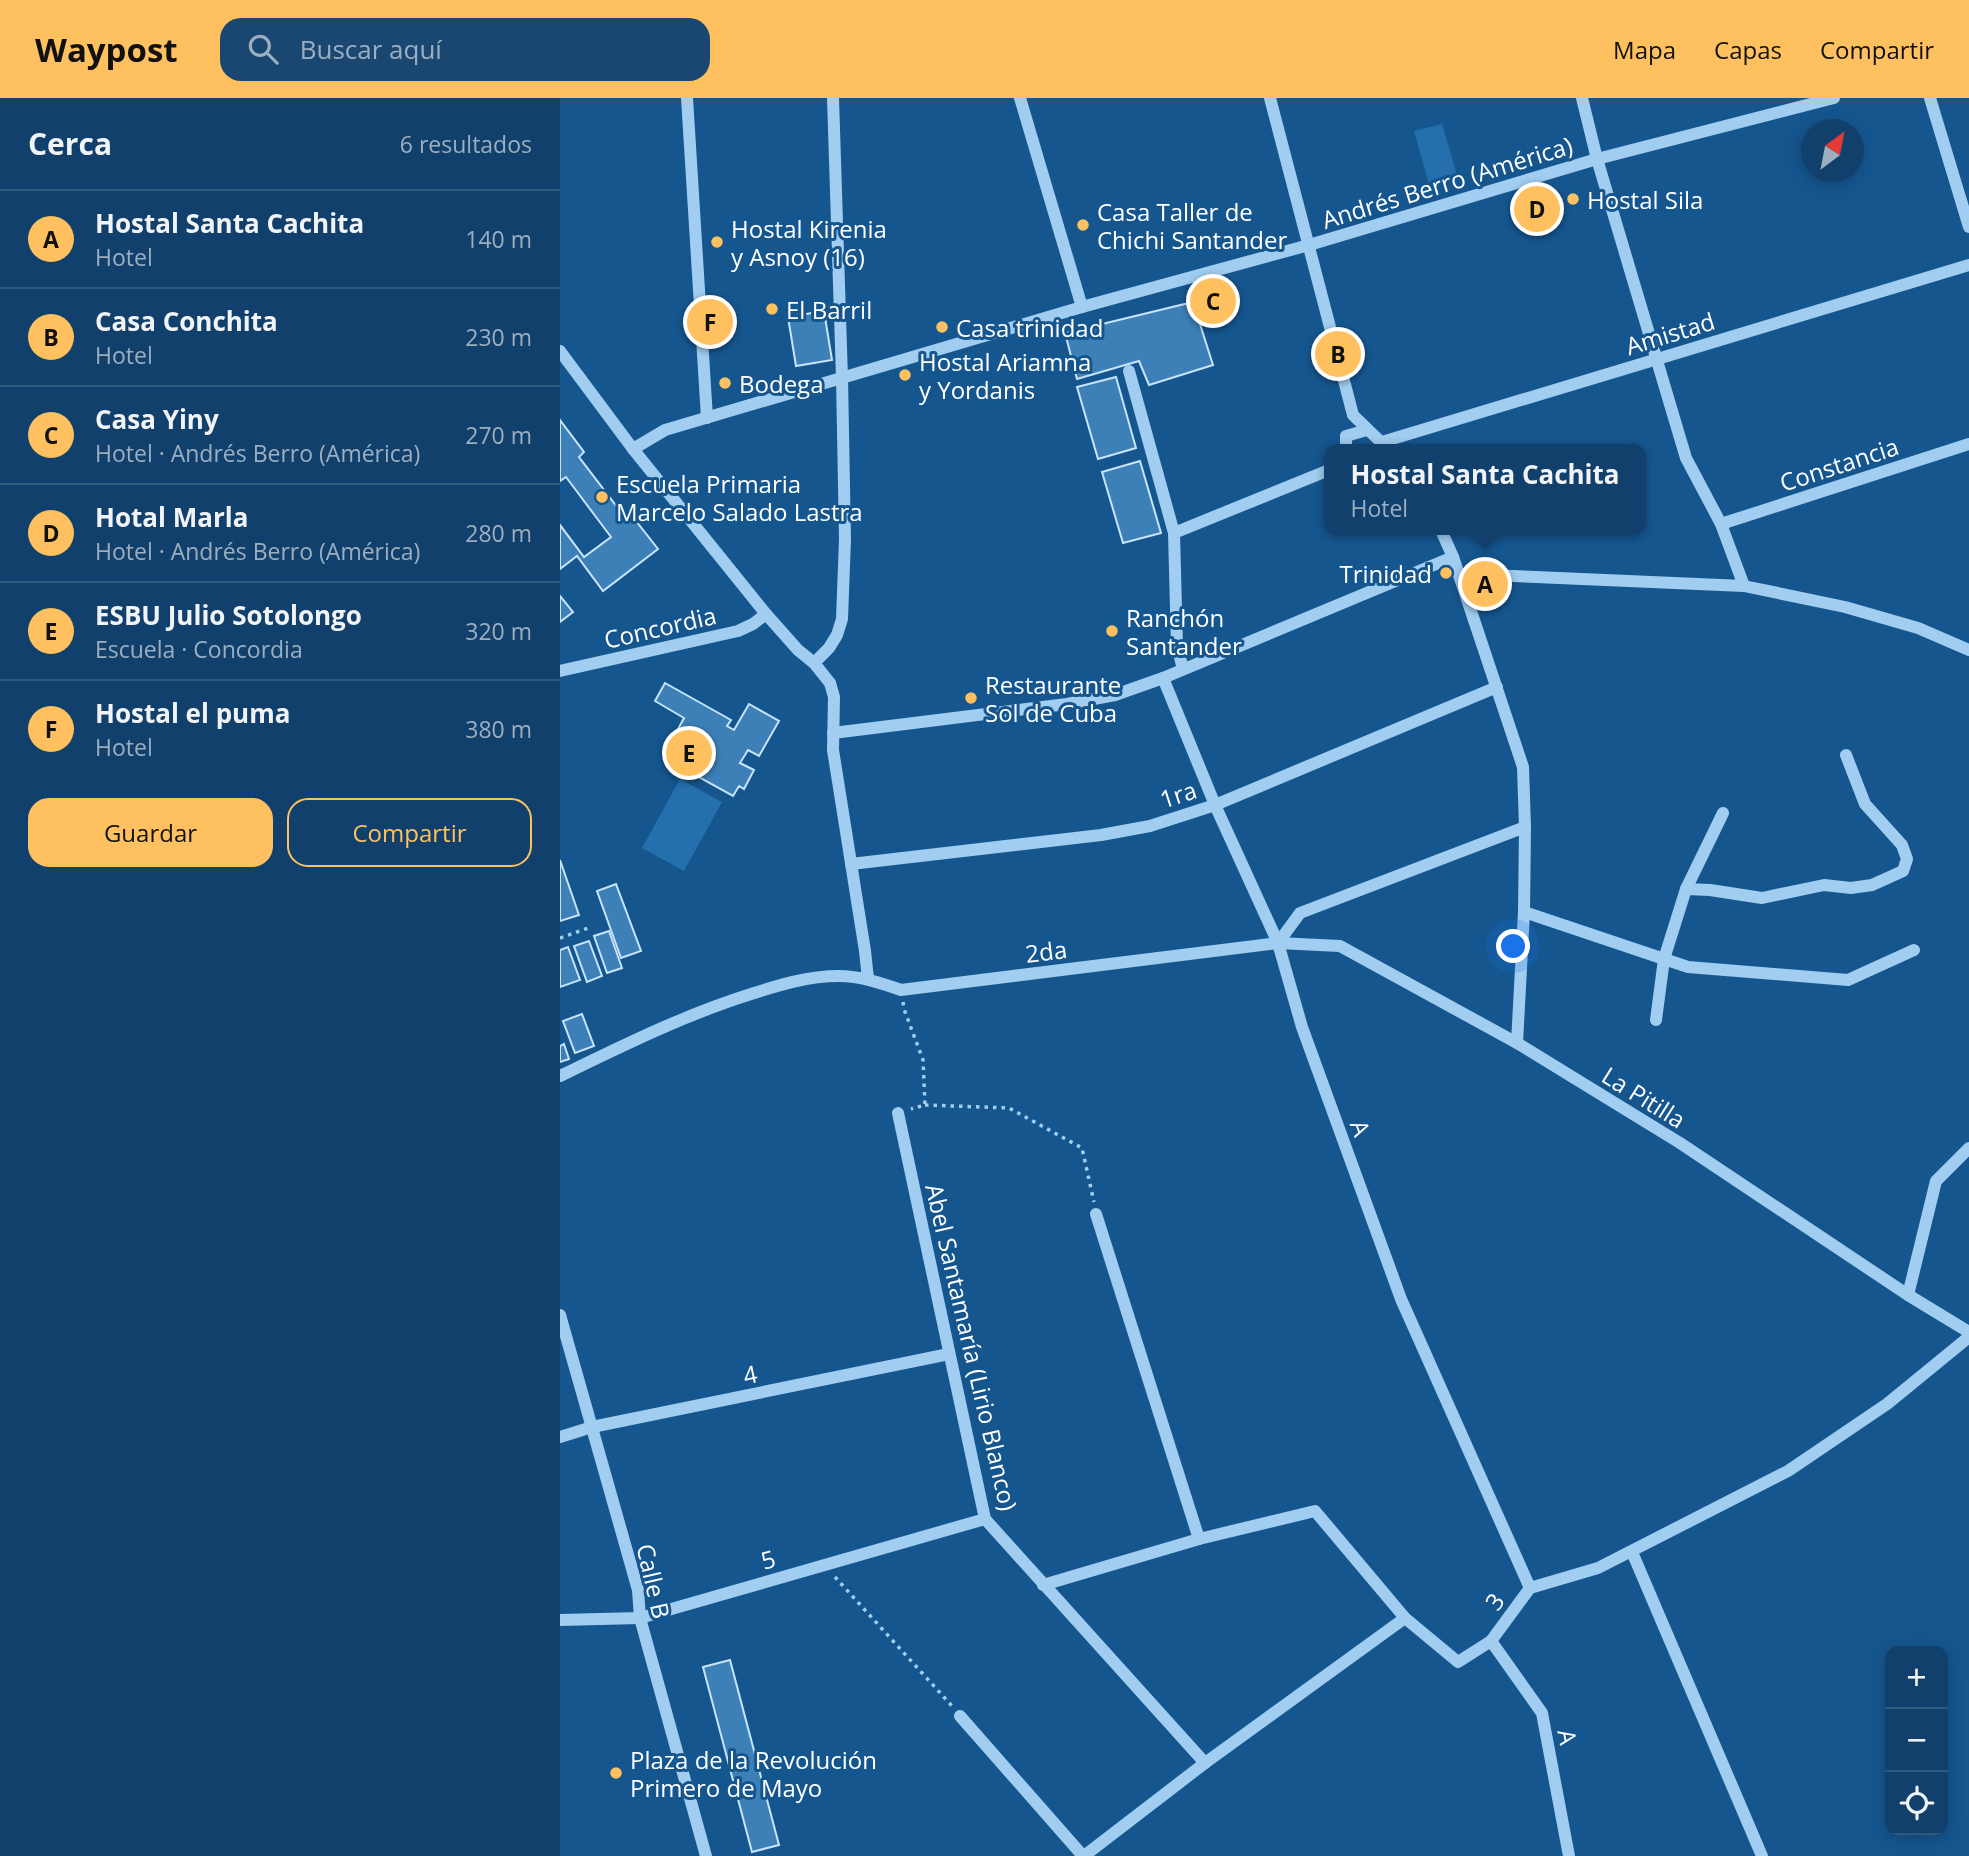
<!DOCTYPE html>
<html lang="es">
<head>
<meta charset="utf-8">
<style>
  body { margin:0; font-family:"Open Sans",sans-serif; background:#194771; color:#f1f3f6 }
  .controls { position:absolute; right:21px; bottom:21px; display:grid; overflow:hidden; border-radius:14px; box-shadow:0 4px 18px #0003 }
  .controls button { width:63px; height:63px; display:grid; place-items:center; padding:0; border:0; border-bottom:2px solid #30597e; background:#10406b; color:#f1f3f6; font:35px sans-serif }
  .compass { position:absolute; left:1241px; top:21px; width:63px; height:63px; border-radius:50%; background:#10406b; box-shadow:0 4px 18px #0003; rotate:32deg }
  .you { position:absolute; left:954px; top:849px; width:24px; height:24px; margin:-18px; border:5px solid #fff; border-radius:50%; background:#1a73e8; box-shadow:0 0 0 10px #1a73e833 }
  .badge { display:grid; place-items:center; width:46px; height:46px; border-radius:50%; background:#ffc160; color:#111; font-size:23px; font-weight:700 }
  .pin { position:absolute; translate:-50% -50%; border:4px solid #fff; box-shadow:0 2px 7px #0006 }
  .popup { position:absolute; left:764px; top:346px; width:322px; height:91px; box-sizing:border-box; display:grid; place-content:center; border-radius:14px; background:#10406b; filter:drop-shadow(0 2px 5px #0005); font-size:23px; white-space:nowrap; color:#9cafc1 }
  .popup b { font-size:26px; color:#f1f3f6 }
  .popup::after { content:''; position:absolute; left:50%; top:100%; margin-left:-14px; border:14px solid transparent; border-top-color:#10406b }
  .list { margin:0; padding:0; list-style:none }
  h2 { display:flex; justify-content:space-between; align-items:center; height:91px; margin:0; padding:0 28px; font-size:30px }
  h2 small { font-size:23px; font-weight:400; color:#9cafc1 }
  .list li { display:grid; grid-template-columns:46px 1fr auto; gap:21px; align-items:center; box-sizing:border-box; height:98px; padding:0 28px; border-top:2px solid #30597e }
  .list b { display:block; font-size:26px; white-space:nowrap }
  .list p { margin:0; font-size:23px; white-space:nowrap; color:#9cafc1 }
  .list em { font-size:23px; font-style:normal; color:#9cafc1 }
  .actions { display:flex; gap:14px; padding:21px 28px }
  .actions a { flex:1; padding:16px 0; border:2px solid #ffc160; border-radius:21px; text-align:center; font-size:24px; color:#ffc160 }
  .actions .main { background:#ffc160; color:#111 }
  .icon { flex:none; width:38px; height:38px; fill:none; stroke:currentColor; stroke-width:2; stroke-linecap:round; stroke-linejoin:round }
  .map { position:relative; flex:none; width:1409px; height:1758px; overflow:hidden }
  header { display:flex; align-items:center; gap:42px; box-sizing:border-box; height:98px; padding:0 35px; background:#ffc160; color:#111 }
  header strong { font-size:33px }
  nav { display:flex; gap:38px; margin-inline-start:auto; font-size:24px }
  .search { width:490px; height:63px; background:#194771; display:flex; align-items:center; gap:18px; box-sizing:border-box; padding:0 24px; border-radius:21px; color:#9cafc1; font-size:26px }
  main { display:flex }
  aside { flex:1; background:#10406b }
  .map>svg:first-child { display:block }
  .green { fill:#246fac }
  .building { fill:#3d80b8; stroke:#c8e4fb; stroke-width:2 }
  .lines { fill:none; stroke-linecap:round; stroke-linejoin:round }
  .path { stroke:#a1cdf0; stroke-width:3.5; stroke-dasharray:3.5 5; stroke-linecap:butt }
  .minor { stroke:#a1cdf0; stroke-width:12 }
  .poi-dot { fill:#ffc160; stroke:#15568f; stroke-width:2.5 }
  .labels { text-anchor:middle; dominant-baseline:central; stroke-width:6; stroke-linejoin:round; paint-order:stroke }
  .street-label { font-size:24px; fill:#fff; stroke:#15568f }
  .poi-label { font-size:24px; fill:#fff; stroke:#15568f; text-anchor:start }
</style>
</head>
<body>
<header>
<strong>Waypost</strong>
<div class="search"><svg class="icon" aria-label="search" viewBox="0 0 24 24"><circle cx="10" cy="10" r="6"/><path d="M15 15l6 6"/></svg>Buscar aquí</div>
<nav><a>Mapa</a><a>Capas</a><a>Compartir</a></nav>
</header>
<main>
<aside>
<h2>Cerca<small>6 resultados</small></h2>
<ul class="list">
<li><span class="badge">A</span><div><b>Hostal Santa Cachita</b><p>Hotel</p></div><em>140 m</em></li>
<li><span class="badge">B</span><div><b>Casa Conchita</b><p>Hotel</p></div><em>230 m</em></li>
<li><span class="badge">C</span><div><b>Casa Yiny</b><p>Hotel · Andrés Berro (América)</p></div><em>270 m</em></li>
<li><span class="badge">D</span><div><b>Hotal Marla</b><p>Hotel · Andrés Berro (América)</p></div><em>280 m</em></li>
<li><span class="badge">E</span><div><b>ESBU Julio Sotolongo</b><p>Escuela · Concordia</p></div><em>320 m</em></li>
<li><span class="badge">F</span><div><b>Hostal el puma</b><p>Hotel</p></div><em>380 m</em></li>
</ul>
<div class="actions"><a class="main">Guardar</a><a>Compartir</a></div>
</aside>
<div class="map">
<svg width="1409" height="1758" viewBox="0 0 1409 1758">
  <rect width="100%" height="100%" fill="#15568f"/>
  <g class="green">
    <path d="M 882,26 L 897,77 L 869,86 L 854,33 Z"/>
    <path d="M 120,681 L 162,704 L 124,773 L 82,750 Z"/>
  </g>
  <g class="building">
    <path d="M 633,204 L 653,267 L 589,287 L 579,263 L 517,281 L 505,235 Z"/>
    <path d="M 264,213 L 272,262 L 236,268 L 228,219 Z"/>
    <path d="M 556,279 L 576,350 L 538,361 L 517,289 Z"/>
    <path d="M 0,322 L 24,354 L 19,359 L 67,422 L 72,418 L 98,451 L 43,493 L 17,458 L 0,471 L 0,427 L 24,459 L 51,439 L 6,379 L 0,383 Z"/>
    <path d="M 580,363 L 601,435 L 563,445 L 542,374 Z"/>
    <path d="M 0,498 L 13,514 L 0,524 Z"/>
    <path d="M 105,585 L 171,622 L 167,628 L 174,632 L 189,606 L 219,623 L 199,658 L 188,652 L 180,665 L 194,672 L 184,691 L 179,688 L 173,698 L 135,677 L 143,664 L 110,646 L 124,620 L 95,603 Z"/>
    <path d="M 0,762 L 19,817 L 0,823 Z"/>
    <path d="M 56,786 L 81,853 L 61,860 L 37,793 Z"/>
    <path d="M 49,833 L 62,870 L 47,875 L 34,838 Z"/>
    <path d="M 29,843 L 42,878 L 27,884 L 14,848 Z"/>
    <path d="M 8,849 L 20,882 L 0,889 L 0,852 Z"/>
    <path d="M 22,916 L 34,948 L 15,955 L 3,923 Z"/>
    <path d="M 4,946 L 9,961 L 0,964 L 0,948 Z"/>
    <path d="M 170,1562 L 219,1747 L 192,1754 L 143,1569 Z"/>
  </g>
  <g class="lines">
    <g class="path">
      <path d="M 0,840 L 31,829"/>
      <path d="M 343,904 L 344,911 L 363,962 L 365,1007 L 351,1011"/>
      <path d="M 365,1007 L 449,1010 L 522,1050 L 534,1104"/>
      <path d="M 275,1479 L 392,1608"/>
    </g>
    <g class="minor">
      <path d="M 127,0 L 147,320"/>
      <path d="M 460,0 L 522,209"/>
      <path d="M 710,0 L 793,317 L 828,351"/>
      <path d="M 1022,0 L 1037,61 L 1126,360 L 1161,426 L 1184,488"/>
      <path d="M 1370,0 L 1409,129"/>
      <path d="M 0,253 L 73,351 L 206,516 L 238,552 L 254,565 L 270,585 L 274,599 L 273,652 L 305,853 L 308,881"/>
      <path d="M 569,273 L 614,435 L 617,548 L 623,571"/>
      <path d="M 822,344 L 1409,167"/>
      <path d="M 73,351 L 105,332 L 522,209 L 749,147 L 1037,61 L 1274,0"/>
      <path d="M 786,351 L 786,338 L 807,332"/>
      <path d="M 1161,426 L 1409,346"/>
      <path d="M 881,432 L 893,459 L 963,669 L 965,729 L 964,814 L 957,945"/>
      <path d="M 614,435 L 769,372"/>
      <path d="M 900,479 L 929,477 L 1184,488 L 1285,509 L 1358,530 L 1409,552"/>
      <path d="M 254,565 L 269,550 L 277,537 L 282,521 L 285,441 L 282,280 L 273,0"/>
      <path d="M 0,573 L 178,533 L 193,526 L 206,516"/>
      <path d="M 603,580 L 655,707 L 718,845 L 742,929 L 841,1201 L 970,1490"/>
      <path d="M 273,635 L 507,606 L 555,597 L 603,580 L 893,459"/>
      <path d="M 291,766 L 541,737 L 590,728 L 655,707 L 937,589"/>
      <path d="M 1126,791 L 1150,792 L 1202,800 L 1264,787 L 1291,790 L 1312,787 L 1343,773 L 1347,761 L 1342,747 L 1305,706 L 1286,657"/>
      <path d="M 964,814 L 1128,869 L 1288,882 L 1354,852"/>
      <path d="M 718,845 L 740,815 L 965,729"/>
      <path d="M 1096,922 L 1104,861 L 1126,791 L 1163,715"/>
      <path d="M 0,978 C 62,948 124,917 191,896 C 219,887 248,878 279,878 C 300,878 321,885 341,892 L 718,845 L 780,848 L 957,945 L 1120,1045 L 1348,1197 L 1409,1234"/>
      <path d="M 338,1015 L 425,1421 L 645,1665"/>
      <path d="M 536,1116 L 639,1441"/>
      <path d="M 1348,1197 L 1376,1083 L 1409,1050"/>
      <path d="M 0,1217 L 78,1492 L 80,1520 L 146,1758"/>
      <path d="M 0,1339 L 32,1329 L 389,1256"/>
      <path d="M 1072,1454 L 1202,1758"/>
      <path d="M 483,1487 L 639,1441 L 755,1413 L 845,1520 L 898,1564 L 931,1543 L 970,1490 L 1038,1470 L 1228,1373 L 1327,1306 L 1409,1239"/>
      <path d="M 0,1522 L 80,1520 L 425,1421"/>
      <path d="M 931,1543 L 982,1615 L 1009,1758"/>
      <path d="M 400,1618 L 523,1758"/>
      <path d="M 524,1758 L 645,1665 L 845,1520"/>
    </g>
  </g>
  <g class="poi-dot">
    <circle cx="1013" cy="101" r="7"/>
    <circle cx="523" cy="127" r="7"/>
    <circle cx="157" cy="144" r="7"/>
    <circle cx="212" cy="211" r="7"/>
    <circle cx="382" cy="229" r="7"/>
    <circle cx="345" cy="277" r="7"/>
    <circle cx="165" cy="285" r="7"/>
    <circle cx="42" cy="399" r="7"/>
    <circle cx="886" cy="475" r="7"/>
    <circle cx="552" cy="533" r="7"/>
    <circle cx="411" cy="600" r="7"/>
    <circle cx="56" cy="1675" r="7"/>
  </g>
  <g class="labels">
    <g class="street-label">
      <text transform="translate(887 84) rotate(-17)">Andrés Berro (América)</text>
      <text transform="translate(1110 235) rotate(-17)">Amistad</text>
      <text transform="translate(1279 366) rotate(-18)">Constancia</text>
      <text transform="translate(100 529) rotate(-13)">Concordia</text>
      <text transform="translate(618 696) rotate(-18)">1ra</text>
      <text transform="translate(486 853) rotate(-7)">2da</text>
      <text transform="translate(1084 999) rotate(32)">La Pitilla</text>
      <text transform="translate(801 1030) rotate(70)">A</text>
      <text transform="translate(412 1249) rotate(77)">Abel Santamaría (Lirio Blanco)</text>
      <text transform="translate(190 1276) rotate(-12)">4</text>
      <text transform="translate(208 1461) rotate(-16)">5</text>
      <text transform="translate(94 1483) rotate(77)">Calle B</text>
      <text transform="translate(934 1503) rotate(-54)">3</text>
      <text transform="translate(1008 1639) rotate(79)">A</text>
    </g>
    <g class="poi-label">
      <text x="1027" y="101">Hostal Sila</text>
      <text x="537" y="113">Casa Taller de<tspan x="537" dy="28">Chichi Santander</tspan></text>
      <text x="171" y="130">Hostal Kirenia<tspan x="171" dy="28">y Asnoy (16)</tspan></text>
      <text x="226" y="211">El Barril</text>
      <text x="396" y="229">Casa trinidad</text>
      <text x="359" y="263">Hostal Ariamna<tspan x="359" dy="28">y Yordanis</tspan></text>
      <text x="179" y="285">Bodega</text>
      <text x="56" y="385">Escuela Primaria<tspan x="56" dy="28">Marcelo Salado Lastra</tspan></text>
      <text x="872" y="475" text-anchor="end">Trinidad</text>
      <text x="566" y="519">Ranchón<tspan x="566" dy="28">Santander</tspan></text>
      <text x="425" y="586">Restaurante<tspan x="425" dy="28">Sol de Cuba</tspan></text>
      <text x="70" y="1661">Plaza de la Revolución<tspan x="70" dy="28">Primero de Mayo</tspan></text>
    </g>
  </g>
</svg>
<div class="controls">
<button>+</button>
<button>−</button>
<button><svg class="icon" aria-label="locate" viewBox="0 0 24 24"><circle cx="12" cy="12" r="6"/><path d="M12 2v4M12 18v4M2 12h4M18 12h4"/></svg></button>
</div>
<svg class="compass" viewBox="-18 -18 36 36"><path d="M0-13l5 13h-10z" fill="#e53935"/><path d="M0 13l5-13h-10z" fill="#9cafc1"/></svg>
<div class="you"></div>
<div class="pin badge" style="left:925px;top:486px">A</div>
<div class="popup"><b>Hostal Santa Cachita</b>Hotel</div>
<div class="pin badge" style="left:778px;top:256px">B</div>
<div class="pin badge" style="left:653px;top:203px">C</div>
<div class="pin badge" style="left:977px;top:111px">D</div>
<div class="pin badge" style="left:129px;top:655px">E</div>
<div class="pin badge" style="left:150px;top:224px">F</div>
</div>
</main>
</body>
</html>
